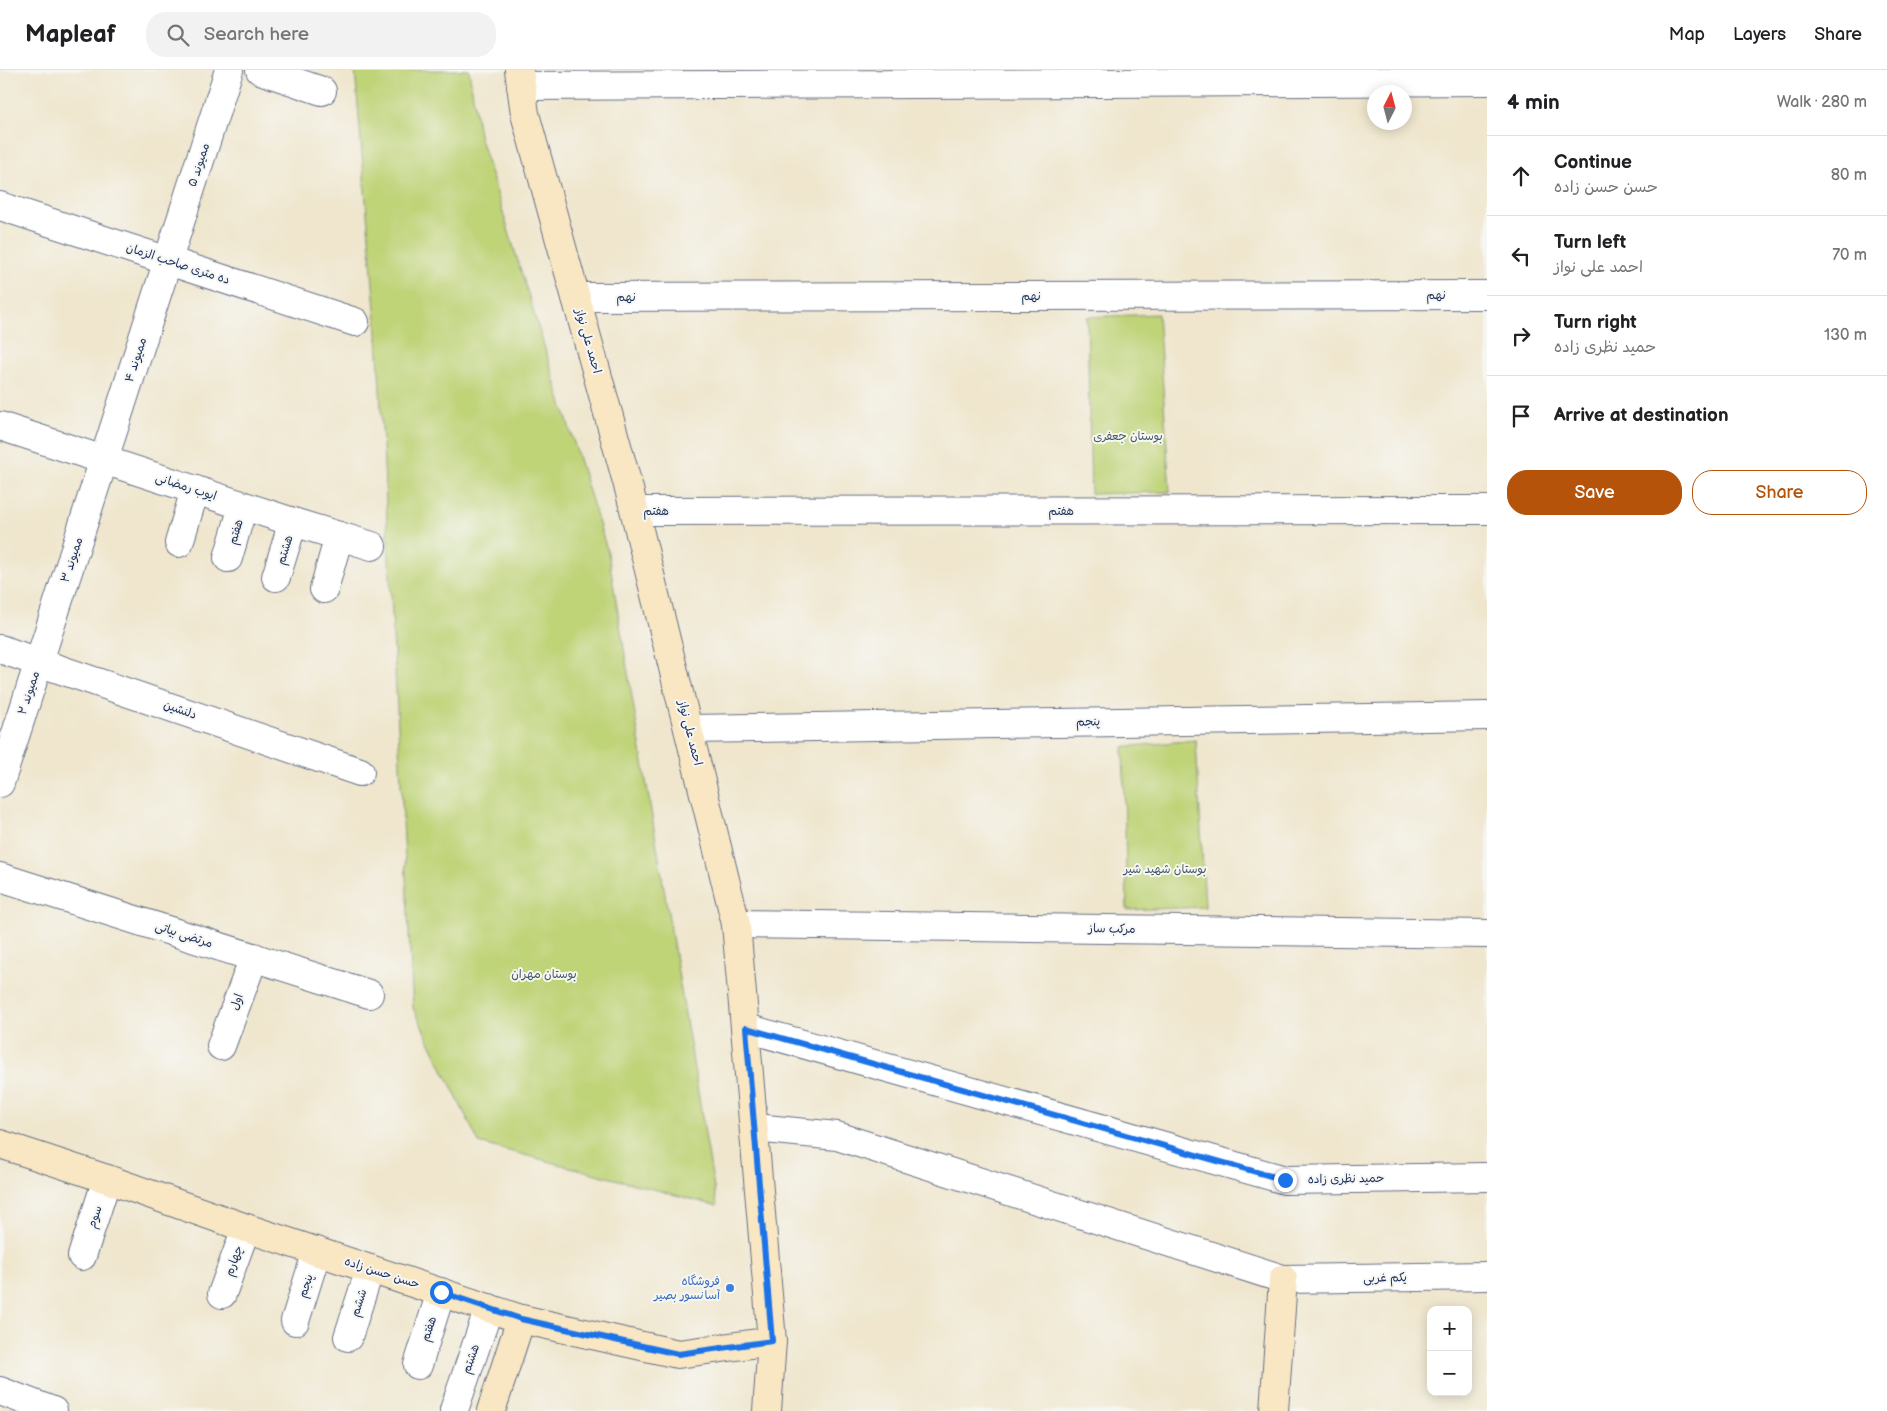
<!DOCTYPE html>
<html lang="en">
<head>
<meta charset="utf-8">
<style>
  body { margin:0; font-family:"Balsamiq Sans","Playpen Sans Arabic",sans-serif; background:#f2f2f2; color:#202124 }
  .controls { position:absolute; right:15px; bottom:15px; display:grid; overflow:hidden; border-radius:10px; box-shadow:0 2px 12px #0003 }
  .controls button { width:45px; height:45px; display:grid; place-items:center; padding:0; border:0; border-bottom:1px solid #e0e0e0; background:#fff; color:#202124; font:25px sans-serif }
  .compass { position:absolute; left:1367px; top:15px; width:45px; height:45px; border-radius:50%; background:#fff; box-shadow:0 2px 12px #0003; rotate:6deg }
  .stop { position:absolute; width:15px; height:15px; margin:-11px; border:4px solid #1a73e8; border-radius:50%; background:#fff }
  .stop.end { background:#1a73e8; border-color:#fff; box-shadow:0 1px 5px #0008 }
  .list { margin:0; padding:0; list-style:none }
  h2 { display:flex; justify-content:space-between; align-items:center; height:65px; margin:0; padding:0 20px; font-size:21px }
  h2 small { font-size:16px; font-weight:400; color:#757577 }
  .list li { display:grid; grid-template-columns:32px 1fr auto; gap:15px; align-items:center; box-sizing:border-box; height:80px; padding:0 20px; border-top:1px solid #e0e0e0 }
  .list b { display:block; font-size:19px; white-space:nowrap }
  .list p { margin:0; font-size:16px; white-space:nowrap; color:#757577 }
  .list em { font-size:16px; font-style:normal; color:#757577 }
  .actions { display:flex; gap:10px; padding:15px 20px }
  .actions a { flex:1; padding:11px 0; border:1px solid #b45309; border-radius:20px; text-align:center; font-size:18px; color:#b45309 }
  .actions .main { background:#b45309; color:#fff }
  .icon { flex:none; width:28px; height:28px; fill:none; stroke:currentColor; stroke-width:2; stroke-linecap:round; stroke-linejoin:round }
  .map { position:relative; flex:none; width:1487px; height:1341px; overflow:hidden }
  header { display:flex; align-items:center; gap:30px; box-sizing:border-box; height:70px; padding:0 25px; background:#fff; border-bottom:1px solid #e0e0e0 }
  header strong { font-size:24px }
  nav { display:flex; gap:28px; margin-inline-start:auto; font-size:18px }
  .search { width:350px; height:45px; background:#f2f2f2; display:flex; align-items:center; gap:12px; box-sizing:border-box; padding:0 18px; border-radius:20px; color:#757577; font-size:19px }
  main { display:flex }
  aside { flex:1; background:#fff }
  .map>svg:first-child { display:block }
  .green { fill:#bfd377; stroke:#6d816a }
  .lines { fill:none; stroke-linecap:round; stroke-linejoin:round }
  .street-casing { stroke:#656f85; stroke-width:30 }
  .secondary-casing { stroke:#656f85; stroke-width:30 }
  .street { stroke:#fff; stroke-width:28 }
  .secondary { stroke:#f9e7c3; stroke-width:28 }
  .route { stroke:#1a73e8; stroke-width:6 }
  .shop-dot { fill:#3f7fe0; stroke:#f6f6f2; stroke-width:2 }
  .labels { text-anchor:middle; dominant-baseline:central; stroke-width:4; stroke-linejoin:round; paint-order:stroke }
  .street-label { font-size:12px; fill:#1b2f5e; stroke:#f6f6f2 }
  .park-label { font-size:12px; fill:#445864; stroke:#f6f6f2 }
  .shop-label { font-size:12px; fill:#366cbe; stroke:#f6f6f2; text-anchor:end }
</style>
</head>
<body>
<header>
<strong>Mapleaf</strong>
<div class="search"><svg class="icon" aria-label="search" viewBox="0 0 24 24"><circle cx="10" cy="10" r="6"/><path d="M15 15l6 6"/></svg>Search here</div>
<nav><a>Map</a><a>Layers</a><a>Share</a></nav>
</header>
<main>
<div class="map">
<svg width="1487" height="1341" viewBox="0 0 1487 1341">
  <rect width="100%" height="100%" fill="#f6f6f2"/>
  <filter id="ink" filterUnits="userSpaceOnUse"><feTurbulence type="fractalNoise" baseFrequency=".02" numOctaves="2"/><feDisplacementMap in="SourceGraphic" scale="10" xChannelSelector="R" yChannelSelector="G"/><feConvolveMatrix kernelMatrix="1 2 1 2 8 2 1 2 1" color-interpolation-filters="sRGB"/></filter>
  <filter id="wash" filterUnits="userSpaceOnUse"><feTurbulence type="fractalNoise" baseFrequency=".0096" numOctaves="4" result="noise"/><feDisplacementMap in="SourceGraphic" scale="20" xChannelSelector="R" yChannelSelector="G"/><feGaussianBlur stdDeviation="1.12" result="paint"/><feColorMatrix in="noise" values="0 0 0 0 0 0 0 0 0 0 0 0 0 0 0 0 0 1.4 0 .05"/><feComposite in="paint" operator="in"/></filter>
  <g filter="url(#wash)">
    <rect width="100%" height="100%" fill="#efe6cd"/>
    <g class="green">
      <path d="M 355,0 L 469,0 L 479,65 L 608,483 L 717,1136 L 479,1073 L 413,938 L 377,263 Z"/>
      <path d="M 1158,244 L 1170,422 L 1091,424 L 1087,247 Z"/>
      <path d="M 1196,670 L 1205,837 L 1127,840 L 1123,677 Z"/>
    </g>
  </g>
  <g filter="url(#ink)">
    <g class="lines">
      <g class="street-casing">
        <g id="street">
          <path d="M 260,0 L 322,21"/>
          <path d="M 521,16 L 1487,11"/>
          <path d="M 0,136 L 355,252"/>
          <path d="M 576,227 L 1487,225"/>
          <path d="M 0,356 L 293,452 L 372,476"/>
          <path d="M 635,441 L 1487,440"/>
          <path d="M 179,473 L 195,420"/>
          <path d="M 228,488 L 243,436"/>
          <path d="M 276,507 L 293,452"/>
          <path d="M 324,519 L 339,466"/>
          <path d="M 0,579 L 360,702"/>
          <path d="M 689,659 L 1487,646"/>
          <path d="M 0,713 L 229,0"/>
          <path d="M 0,807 L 369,924"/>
          <path d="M 736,854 L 1487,864"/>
          <path d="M 746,958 L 1285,1110 L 1487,1107"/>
          <path d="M 221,976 L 254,887"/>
          <path d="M 755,1058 L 837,1066 L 1283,1209 L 1487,1206"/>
          <path d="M 82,1186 L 107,1109"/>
          <path d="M 222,1224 L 246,1158"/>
          <path d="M 295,1251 L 317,1181"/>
          <path d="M 348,1267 L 370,1199"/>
          <path d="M 418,1295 L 441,1222"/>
          <path d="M 0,1321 L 53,1341"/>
          <path d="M 454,1340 L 489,1238"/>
        </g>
      </g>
      <g class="secondary-casing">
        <g id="secondary">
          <path d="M 519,0 L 525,44 L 629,419 L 736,854 L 772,1271 L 767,1341"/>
          <path d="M 0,1074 L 107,1109 L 246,1158 L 521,1249 L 678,1284 L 772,1271"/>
          <path d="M 491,1341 L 521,1249"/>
          <path d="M 1274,1341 L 1283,1209"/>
        </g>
      </g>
      <use href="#street" class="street"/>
      <use href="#secondary" class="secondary"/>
    </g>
  </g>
  <g class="lines" filter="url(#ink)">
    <path class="route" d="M 441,1222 L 521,1249 L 678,1284 L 772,1271 L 746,958 L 1285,1110"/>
  </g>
  <circle class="shop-dot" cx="730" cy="1218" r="5"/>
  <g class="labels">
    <g class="street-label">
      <text transform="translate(199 95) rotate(-72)">ممیوند ۵</text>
      <text transform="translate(178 194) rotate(18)">ده متری صاحب الزمان</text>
      <text x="1436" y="225">نهم</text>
      <text x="1031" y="226">نهم</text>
      <text x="626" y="227">نهم</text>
      <text transform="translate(588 271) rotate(74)">احمد علی نواز</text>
      <text transform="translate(136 290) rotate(-72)">ممیوند ۴</text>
      <text transform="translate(186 417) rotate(18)">ایوب رمضانی</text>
      <text x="656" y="441">هفتم</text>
      <text x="1061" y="441">هفتم</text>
      <text transform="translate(236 462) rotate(-74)">هفتم</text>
      <text transform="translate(285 480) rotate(-73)">هشتم</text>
      <text transform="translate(72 490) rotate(-72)">ممیوند ۳</text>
      <text transform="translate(29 623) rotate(-72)">ممیوند ۲</text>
      <text transform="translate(180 640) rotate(19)">دلنشین</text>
      <text transform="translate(1088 652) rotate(-1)">پنجم</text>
      <text transform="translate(690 663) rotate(76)">احمد علی نواز</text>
      <text transform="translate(1112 859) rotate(1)">مرکب ساز</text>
      <text transform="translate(184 865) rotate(18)">مرتضی بیاتی</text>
      <text transform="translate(237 932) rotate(-70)">اول</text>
      <text transform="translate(1346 1109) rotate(-1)">حمید نظری زاده</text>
      <text transform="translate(95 1147) rotate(-72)">سوم</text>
      <text transform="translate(234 1191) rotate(-70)">چهارم</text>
      <text transform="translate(382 1203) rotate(18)">حسن حسن زاده</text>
      <text transform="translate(1385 1208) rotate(-1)">یکم غربی</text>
      <text transform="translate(306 1216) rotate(-72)">پنجم</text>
      <text transform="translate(359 1233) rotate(-72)">ششم</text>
      <text transform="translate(429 1259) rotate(-72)">هفتم</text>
      <text transform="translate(471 1289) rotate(-71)">هشتم</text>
    </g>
    <g class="park-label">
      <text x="1128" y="366">بوستان جعفری</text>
      <text x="1165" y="799">بوستان شهید شیر</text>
      <text x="544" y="904">بوستان مهران</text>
    </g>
    <g class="shop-label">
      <text x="720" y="1211">فروشگاه<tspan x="720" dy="14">آسانسور بصیر</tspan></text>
    </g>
  </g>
</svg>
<div class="controls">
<button>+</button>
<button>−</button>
</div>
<svg class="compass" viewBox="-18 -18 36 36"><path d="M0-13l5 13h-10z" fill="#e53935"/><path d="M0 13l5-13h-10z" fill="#757577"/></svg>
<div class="stop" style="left:441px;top:1222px"></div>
<div class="stop end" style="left:1285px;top:1110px"></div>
</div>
<aside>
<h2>4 min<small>Walk · 280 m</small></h2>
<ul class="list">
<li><svg class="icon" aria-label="ahead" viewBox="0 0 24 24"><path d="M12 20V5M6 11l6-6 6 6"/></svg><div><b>Continue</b><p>حسن حسن زاده</p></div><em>80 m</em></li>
<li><svg class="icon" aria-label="left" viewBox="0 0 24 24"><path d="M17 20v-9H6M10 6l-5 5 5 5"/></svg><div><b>Turn left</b><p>احمد علی نواز</p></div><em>70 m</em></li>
<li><svg class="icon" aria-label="right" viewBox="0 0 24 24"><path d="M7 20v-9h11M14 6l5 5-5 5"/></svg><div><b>Turn right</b><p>حمید نظری زاده</p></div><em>130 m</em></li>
<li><svg class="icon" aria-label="arrive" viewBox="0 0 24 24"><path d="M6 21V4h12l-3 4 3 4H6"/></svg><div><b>Arrive at destination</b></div></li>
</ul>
<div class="actions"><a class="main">Save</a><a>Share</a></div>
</aside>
</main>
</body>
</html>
